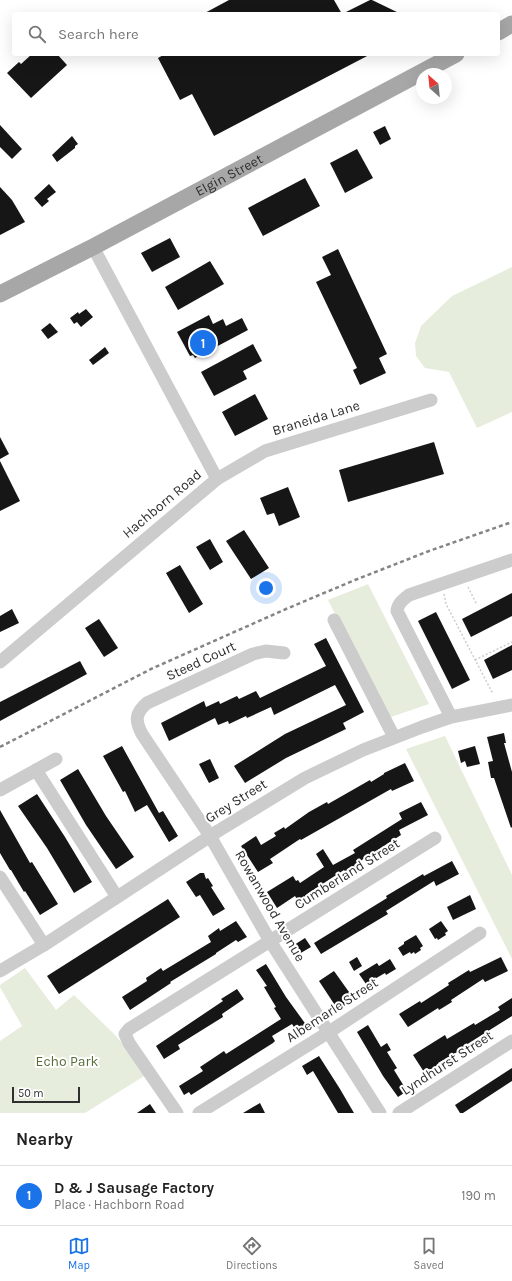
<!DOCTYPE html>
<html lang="en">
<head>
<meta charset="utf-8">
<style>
  body { margin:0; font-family:Karla,sans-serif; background:#f6f6f6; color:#222 }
  .compass { position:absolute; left:416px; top:68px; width:36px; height:36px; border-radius:50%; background:#fff; box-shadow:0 4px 16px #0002; rotate:333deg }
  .scale { position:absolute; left:12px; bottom:10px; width:68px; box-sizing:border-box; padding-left:4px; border:2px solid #2f2f2f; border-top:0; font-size:11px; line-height:14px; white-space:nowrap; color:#2f2f2f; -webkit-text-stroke:3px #fff; paint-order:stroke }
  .you { position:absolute; left:266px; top:588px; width:14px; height:14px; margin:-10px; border:3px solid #fff; border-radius:50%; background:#1a73e8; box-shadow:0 0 0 6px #1a73e833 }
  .badge { display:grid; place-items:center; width:26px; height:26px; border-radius:50%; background:#1a73e8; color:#fff; font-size:13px; font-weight:700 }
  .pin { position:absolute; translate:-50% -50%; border:2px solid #fff; box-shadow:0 1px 4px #0006 }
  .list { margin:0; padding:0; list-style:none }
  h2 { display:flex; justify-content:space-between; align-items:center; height:52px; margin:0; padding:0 16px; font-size:17px }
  h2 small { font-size:13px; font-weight:400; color:#767676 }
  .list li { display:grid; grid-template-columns:26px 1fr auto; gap:12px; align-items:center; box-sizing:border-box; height:60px; padding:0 16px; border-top:1px solid #e0e0e0 }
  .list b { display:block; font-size:15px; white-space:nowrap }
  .list p { margin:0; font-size:13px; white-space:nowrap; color:#767676 }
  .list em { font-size:13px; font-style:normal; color:#767676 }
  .icon { flex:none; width:22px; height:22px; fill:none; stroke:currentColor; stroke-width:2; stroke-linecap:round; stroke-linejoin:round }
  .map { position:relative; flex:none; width:512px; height:1113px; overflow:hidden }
  .search { position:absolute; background:#fff; box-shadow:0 4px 16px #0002; left:12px; right:12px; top:12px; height:44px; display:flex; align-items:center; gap:10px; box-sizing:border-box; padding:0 14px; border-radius:4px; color:#767676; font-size:15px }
  .sheet { height:112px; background:#fff }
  nav { display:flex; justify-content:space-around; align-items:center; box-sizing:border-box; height:56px; border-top:1px solid #e0e0e0; background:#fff; font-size:11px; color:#767676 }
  nav a { display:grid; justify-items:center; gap:2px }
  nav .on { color:#1a73e8 }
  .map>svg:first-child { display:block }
  .green { fill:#e7eddc }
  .building { fill:#161616 }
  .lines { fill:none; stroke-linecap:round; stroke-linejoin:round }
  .path { stroke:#ccc; stroke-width:1.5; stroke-dasharray:2 2; stroke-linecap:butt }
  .minor { stroke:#ccc; stroke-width:13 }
  .major { stroke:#a7a7a7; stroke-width:17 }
  .rail { stroke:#848484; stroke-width:2.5; stroke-dasharray:4 3; stroke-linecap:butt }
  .labels { text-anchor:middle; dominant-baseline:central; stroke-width:4; stroke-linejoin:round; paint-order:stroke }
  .street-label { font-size:14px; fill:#2f2f2f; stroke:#fff }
  .park-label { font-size:14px; fill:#576e39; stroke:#fff }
</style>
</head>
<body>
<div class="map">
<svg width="512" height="1113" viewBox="0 0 512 1113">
  <rect width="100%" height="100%" fill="#fff"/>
  <g class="green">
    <path d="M 512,267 L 512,412 L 477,428 L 449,372 L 425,368 L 416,356 L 415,343 L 421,326 L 452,296 Z"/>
    <path d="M 368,584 L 429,704 L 388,718 L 328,600 Z"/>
    <path d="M 445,736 L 512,875 L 512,959 L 406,749 Z"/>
    <path d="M 25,968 L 56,1010 L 74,995 L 113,1033 L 149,1073 L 85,1113 L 0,1113 L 0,1041 L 22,1026 L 0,987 L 0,985 Z"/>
  </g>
  <g class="building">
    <path d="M 229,0 L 334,0 L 342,14 L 203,14 Z"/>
    <path d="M 370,0 L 372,0 L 401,14 L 342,14 Z"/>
    <path d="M 32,54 L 57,54 L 67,65 L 31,98 L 7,73 L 19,62 L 21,64 Z"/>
    <path d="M 165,54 L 371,54 L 214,136 L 192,94 L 180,100 L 158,58 Z"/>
    <path d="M 0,125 L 22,149 L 12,159 L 0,147 Z"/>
    <path d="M 385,126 L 391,139 L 380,145 L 373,132 Z"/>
    <path d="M 72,136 L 78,144 L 75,146 L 75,148 L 57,162 L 52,155 Z"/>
    <path d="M 357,149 L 373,178 L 345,193 L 330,163 Z"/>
    <path d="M 305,178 L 320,206 L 263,236 L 248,208 Z"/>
    <path d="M 49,184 L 56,192 L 47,199 L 49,201 L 42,207 L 34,198 Z"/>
    <path d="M 0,187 L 12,200 L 25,222 L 0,235 Z"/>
    <path d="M 170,238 L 180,257 L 152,272 L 141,253 Z"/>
    <path d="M 338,249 L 387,354 L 379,358 L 386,373 L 360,385 L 353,370 L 357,368 L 316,282 L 331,275 L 322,257 Z"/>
    <path d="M 210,261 L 224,284 L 178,310 L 165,287 Z"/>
    <path d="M 86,309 L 93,317 L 81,327 L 77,322 L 74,324 L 70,318 L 78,312 L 79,314 Z"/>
    <path d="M 209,315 L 213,324 L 223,319 L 226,326 L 242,318 L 248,330 L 195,358 L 193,355 L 190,356 L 177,332 Z"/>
    <path d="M 50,323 L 58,332 L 48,339 L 41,330 Z"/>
    <path d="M 253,344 L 262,361 L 243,371 L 247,379 L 214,396 L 201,372 Z"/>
    <path d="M 105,347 L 109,353 L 93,365 L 89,360 Z"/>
    <path d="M 255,394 L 268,419 L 235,436 L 222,412 Z"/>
    <path d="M 0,437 L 9,454 L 0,459 Z"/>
    <path d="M 434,442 L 444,474 L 348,502 L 339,470 Z"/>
    <path d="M 0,461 L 20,501 L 0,511 Z"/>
    <path d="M 288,487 L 300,517 L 279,526 L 274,513 L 267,515 L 260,498 Z"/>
    <path d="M 244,530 L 269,568 L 251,579 L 226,541 Z"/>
    <path d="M 210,539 L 223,562 L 210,570 L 196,547 Z"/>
    <path d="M 180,565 L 203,604 L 189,613 L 166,573 Z"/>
    <path d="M 512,593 L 512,616 L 471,637 L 462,619 Z"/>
    <path d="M 12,609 L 19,623 L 0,632 L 0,616 Z"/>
    <path d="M 436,612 L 470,680 L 452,689 L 418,621 Z"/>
    <path d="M 99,619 L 118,648 L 104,657 L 85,628 Z"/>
    <path d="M 326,638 L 364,712 L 343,723 L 346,729 L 286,758 L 245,783 L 234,766 L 285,734 L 346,705 L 335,685 L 274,715 L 271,707 L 247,718 L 246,716 L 229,724 L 228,721 L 218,725 L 215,718 L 169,741 L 161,723 L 204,701 L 206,707 L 219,701 L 220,704 L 237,696 L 239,699 L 256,691 L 260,698 L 326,666 L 314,644 Z"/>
    <path d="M 512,645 L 512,670 L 493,679 L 484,660 Z"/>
    <path d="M 80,661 L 87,674 L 0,721 L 0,702 Z"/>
    <path d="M 504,733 L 506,743 L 504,743 L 512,772 L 512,827 L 511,828 L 494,778 L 491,778 L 488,762 L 493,761 L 487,737 Z"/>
    <path d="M 122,746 L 159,813 L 163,811 L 178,836 L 169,842 L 147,805 L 135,812 L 125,791 L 123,792 L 103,756 Z"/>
    <path d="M 475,746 L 480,764 L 467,767 L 465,761 L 461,763 L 458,751 Z"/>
    <path d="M 210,759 L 219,778 L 209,783 L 199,764 Z"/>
    <path d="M 405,763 L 414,781 L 392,791 L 391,789 L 301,840 L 300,839 L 270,859 L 273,863 L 258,872 L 241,846 L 256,836 L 261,845 L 276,836 L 274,833 L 284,827 L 285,829 L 309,812 L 327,802 L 328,804 L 370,780 L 371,782 L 384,774 L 384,773 Z"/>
    <path d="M 78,769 L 106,816 L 134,857 L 116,869 L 86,825 L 60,780 Z"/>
    <path d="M 37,794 L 65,837 L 92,882 L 74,893 L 47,848 L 18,806 Z"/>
    <path d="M 421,802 L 428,815 L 399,830 L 401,835 L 354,865 L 355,867 L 346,873 L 344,870 L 307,894 L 309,898 L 300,904 L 295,896 L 277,908 L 267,892 L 293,876 L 296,881 L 298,880 L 300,883 L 324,867 L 316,854 L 323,849 L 333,865 L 355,853 L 353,850 L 402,819 L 399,813 Z"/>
    <path d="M 0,810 L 30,863 L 32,862 L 58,904 L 40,915 L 25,891 L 24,892 L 11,870 L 10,870 L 0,853 Z"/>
    <path d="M 452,861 L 459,874 L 436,886 L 434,881 L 386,911 L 388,914 L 321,954 L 314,943 L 387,898 L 386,896 L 423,874 L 424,876 Z"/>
    <path d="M 200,873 L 204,873 L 206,879 L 208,878 L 213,886 L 211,887 L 225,909 L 213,916 L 200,895 L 196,897 L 186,882 Z"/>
    <path d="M 470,895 L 476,909 L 453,920 L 447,907 Z"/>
    <path d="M 168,899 L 180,917 L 59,994 L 47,976 Z"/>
    <path d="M 236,921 L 247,937 L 238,942 L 236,940 L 216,953 L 216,954 L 170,982 L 171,983 L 130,1010 L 122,997 L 147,981 L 146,978 L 161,968 L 163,971 L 211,942 L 208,936 L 219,928 L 220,931 Z"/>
    <path d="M 441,921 L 448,931 L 445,933 L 446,935 L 438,940 L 437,938 L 435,939 L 429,929 Z"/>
    <path d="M 416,935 L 423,946 L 420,948 L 421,950 L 415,954 L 414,952 L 411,954 L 410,952 L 403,956 L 398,948 L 404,944 L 404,942 Z"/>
    <path d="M 305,938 L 311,947 L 299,954 L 294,945 Z"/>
    <path d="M 357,957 L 362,966 L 354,971 L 349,962 Z"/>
    <path d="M 501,957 L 508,971 L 485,982 L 483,979 L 451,1000 L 452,1002 L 439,1010 L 438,1008 L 408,1027 L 399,1014 L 420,1001 L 421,1003 L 449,985 L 448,983 L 469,970 L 470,972 Z"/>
    <path d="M 390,959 L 396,969 L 386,975 L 385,973 L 366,984 L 359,974 L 377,963 L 379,966 Z"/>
    <path d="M 266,964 L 286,997 L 307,1026 L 297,1032 L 292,1024 L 272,1036 L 275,1041 L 273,1043 L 191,1095 L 189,1092 L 184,1095 L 179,1086 L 203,1071 L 200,1067 L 224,1051 L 226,1054 L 281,1019 L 274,1008 L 276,1007 L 264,987 L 267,986 L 256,970 Z"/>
    <path d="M 334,971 L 354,999 L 338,1010 L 319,981 Z"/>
    <path d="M 237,989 L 244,999 L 222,1014 L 223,1017 L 178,1045 L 180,1049 L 164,1059 L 156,1046 L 223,1001 L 221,999 Z"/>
    <path d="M 512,998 L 512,1016 L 458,1050 L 459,1051 L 438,1063 L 439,1065 L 430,1071 L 429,1069 L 424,1072 L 413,1055 L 445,1035 L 447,1039 L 474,1023 L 475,1025 L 500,1010 L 498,1007 Z"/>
    <path d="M 368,1025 L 381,1047 L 387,1043 L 391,1050 L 387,1052 L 397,1068 L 394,1070 L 407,1091 L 398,1097 L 383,1076 L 357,1032 Z"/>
    <path d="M 319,1056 L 340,1089 L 354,1113 L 338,1113 L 313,1071 L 307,1075 L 302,1066 Z"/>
    <path d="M 512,1068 L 512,1081 L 463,1113 L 460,1113 L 455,1105 Z"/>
    <path d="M 260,1103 L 265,1113 L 243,1113 Z"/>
    <path d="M 150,1104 L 156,1113 L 137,1113 Z"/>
  </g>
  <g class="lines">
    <g class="path">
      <path d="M 468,587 L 477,605"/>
      <path d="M 444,594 L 446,604 L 493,694"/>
      <path d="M 475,660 L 512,642"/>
    </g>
    <g class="minor">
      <path d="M 93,247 L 217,479"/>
      <path d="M 334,620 L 394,737"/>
      <path d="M 284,653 L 266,651 L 253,654 L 147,703 C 135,713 135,721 142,734 L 210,836 L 270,941 L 380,1113"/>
      <path d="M 0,662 L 217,479 L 265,451 L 431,400"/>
      <path d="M 451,717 L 397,611 C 398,603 403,600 409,595 L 512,560"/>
      <path d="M 36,770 L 117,897"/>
      <path d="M 0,790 L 56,759"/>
      <path d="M 0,877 L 44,945"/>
      <path d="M 0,971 L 44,945 L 218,831 L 305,778 L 363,750 L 422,727 L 451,717 L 512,705"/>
      <path d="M 177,1113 L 129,1043 L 125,1034 L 129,1029 L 435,838"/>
      <path d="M 199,1113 L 329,1032 L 480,933"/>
      <path d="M 399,1113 L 512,1041"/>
    </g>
    <g class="major">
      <path d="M 498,32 L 512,24"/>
      <path id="s1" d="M 0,294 L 93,247 L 456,54"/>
    </g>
    <path class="rail" d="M 0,747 L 151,669 L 286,609 L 355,580 L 429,551 L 512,522"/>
  </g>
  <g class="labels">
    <g class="street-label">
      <text stroke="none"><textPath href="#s1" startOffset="258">Elgin Street</textPath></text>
      <text transform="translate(316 418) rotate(-17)">Braneida Lane</text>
      <text transform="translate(162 504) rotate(-40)">Hachborn Road</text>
      <text transform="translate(201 661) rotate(-25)">Steed Court</text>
      <text transform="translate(236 801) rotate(-32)">Grey Street</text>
      <text transform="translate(347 874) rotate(-32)">Cumberland Street</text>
      <text transform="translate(270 906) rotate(60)">Rowanwood Avenue</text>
      <text transform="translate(332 1010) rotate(-33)">Albemarle Street</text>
      <text transform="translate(447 1063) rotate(-33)">Lyndhurst Street</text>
    </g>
    <g class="park-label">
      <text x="67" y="1061">Echo Park</text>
    </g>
  </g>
</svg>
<svg class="compass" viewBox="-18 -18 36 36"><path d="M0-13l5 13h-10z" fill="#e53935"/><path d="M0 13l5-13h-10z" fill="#767676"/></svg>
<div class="scale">50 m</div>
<div class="you"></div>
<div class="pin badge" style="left:203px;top:343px">1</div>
<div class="search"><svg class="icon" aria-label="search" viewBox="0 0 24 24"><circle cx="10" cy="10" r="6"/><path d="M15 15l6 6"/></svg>Search here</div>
</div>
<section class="sheet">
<h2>Nearby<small></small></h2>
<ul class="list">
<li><span class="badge">1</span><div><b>D &amp; J Sausage Factory</b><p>Place · Hachborn Road</p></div><em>190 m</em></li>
</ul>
</section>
<nav>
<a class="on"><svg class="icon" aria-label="map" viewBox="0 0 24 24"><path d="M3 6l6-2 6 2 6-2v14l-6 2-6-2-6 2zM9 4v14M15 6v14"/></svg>Map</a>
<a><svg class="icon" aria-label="directions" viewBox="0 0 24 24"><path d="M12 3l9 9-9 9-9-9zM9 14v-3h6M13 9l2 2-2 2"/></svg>Directions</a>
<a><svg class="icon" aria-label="saved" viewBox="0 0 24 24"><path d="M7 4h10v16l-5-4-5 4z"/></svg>Saved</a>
</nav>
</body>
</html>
